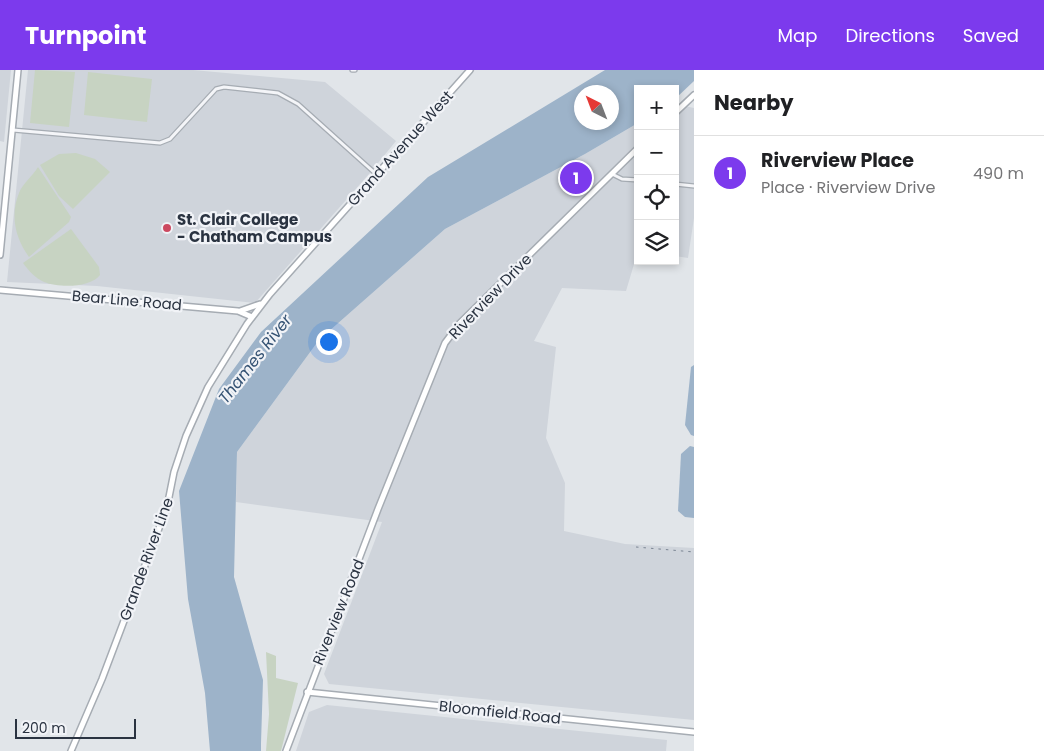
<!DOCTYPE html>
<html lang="en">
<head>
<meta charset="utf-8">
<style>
  body { margin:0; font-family:Poppins,sans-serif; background:#f2f2f2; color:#202124 }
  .controls { position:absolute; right:15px; top:15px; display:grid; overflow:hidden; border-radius:0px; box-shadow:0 2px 8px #0003 }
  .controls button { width:45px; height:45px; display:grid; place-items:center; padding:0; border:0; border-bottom:1px solid #e0e0e0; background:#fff; color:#202124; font:25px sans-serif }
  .compass { position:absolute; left:574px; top:15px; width:45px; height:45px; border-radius:50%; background:#fff; box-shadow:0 2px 8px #0003; rotate:318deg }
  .scale { position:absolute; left:15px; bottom:12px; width:121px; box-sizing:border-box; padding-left:5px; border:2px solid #2a3341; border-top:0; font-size:14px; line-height:18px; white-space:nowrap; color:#2a3341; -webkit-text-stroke:4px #f1f3f7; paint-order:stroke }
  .you { position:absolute; left:328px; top:271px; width:18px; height:18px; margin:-12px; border:4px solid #fff; border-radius:50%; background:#1a73e8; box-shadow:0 0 0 8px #1a73e833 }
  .badge { display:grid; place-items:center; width:32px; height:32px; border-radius:50%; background:#7c3aed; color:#fff; font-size:16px; font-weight:700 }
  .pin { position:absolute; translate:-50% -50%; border:2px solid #fff; box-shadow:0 1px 5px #0006 }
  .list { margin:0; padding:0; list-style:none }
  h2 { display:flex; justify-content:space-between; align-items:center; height:65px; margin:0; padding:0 20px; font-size:21px }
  h2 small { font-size:16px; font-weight:400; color:#757577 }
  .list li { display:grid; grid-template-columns:32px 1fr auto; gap:15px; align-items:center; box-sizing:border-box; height:75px; padding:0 20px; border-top:1px solid #e0e0e0 }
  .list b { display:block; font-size:19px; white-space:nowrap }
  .list p { margin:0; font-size:16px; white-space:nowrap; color:#757577 }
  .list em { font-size:16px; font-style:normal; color:#757577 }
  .icon { flex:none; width:28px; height:28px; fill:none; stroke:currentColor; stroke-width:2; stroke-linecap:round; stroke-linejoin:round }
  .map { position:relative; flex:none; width:694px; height:681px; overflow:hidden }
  header { display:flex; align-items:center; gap:30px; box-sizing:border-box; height:70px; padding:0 25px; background:#7c3aed; color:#fff }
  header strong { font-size:24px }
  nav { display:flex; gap:28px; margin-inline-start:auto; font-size:18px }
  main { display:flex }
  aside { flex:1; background:#fff }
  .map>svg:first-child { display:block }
  .built { fill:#cfd4db }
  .green { fill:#c7d3c2 }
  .water { fill:#9db3c9; fill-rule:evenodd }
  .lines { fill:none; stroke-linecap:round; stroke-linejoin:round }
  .street-casing { stroke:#a6acb3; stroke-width:5.5 }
  .secondary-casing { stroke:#a6acb3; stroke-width:8 }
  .street { stroke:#f4f5f8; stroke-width:3 }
  .secondary { stroke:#fff; stroke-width:5 }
  .rail { stroke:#7b8593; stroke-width:1; stroke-dasharray:2.5 5; stroke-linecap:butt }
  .poi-dot { fill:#cc4960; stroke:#f1f3f7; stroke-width:2 }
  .labels { text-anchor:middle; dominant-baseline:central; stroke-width:4.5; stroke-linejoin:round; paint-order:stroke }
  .street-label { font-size:15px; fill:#2a3341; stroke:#f1f3f7 }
  .poi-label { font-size:15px; font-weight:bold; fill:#2a3341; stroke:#f1f3f7; text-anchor:start }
  .water-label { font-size:16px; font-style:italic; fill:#355374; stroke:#f1f3f7 }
</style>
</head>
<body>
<header>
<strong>Turnpoint</strong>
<nav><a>Map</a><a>Directions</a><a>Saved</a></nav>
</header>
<main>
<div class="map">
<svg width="694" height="681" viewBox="0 0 694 681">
  <rect width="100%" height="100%" fill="#e1e5e9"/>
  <g class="built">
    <path d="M 0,0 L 11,0 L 4,72 L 0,71 Z"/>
    <path d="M 28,0 L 193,0 L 325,12 L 396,71 L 369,104 L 255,233 L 97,216 L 7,212 Z"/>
    <path d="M 675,34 L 694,38 L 694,148 L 688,188 L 675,186 Z"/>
    <path d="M 638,53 L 638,181 L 626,221 L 562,218 L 534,271 L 556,277 L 546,368 L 565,413 L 564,461 L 625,474 L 694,478 L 694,650 L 329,614 L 324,604 L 382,452 L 236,432 L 237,382 L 319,270 L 445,159 L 585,84 Z"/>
    <path d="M 327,635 L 667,670 L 666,681 L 296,681 L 309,642 Z"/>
  </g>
  <g class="green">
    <path d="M 35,0 L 75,2 L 69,57 L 30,53 Z"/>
    <path d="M 88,2 L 152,9 L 147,52 L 84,45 Z"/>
    <path d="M 76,83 L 95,89 L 110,102 L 73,139 L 59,126 L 40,95 L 59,84 Z"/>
    <path d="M 38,97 L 71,147 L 69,152 L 29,187 C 15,168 10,145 19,123 C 22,114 33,106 38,97 Z"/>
    <path d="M 71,159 L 99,197 L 100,205 C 90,218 59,218 44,212 C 35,208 29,201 23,193 Z"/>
    <path d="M 266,582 L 276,586 L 276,608 L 298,613 L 281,681 L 266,681 L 269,644 Z"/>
  </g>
  <g class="water">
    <path d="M 605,0 L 694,0 L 694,11 L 675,29 L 675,19 L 638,19 L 638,53 L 585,84 L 445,159 L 319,270 L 237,382 L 234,507 L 263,610 L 261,673 L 261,681 L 210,681 L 205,623 L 188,529 L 179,421 L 219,319 L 261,262 L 428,107 ZM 612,22 L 612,52 L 582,52 L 582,22 Z"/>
    <path d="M 694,295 L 694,366 L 691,365 L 685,355 L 691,297 Z"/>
    <path d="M 690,376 L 694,377 L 694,448 L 685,447 L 678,441 L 681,384 Z"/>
  </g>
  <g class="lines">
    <g class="street-casing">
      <g id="street">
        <path d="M 352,0 L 355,0"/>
        <path d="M 13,60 L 160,73 L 170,69 L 216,19 L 224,17 L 278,23 L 298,34 L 376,104"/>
        <path d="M 612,104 L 622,109 L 638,110"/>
        <path d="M 675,114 L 694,116"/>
      </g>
    </g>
    <g class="secondary-casing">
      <g id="secondary">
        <path d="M 675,43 L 694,25"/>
        <path d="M 0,185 L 18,0"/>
        <path d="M 0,220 L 238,241 L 252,247"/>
        <path d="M 240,241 L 260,234"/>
        <path d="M 307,622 L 694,662"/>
        <path d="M 71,681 L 102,609 L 167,437 L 174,402 L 186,366 L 208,317 L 247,254 L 270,224 L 470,0"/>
        <path d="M 286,681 L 378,439 L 445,273 L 460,253 L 638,78"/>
      </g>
    </g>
    <use href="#street" class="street"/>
    <use href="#secondary" class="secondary"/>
    <path class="rail" d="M 636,477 L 694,482"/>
  </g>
  <circle class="poi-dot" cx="167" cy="158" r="5"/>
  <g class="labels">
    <g class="street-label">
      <text transform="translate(400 78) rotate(-48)">Grand Avenue West</text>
      <text transform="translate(490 226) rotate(-46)">Riverview Drive</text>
      <text transform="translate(127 230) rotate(5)">Bear Line Road</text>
      <text transform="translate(146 489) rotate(-70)">Grande River Line</text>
      <text transform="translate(338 542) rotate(-68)">Riverview Road</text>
      <text transform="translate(500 642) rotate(6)">Bloomfield Road</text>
    </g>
    <g class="poi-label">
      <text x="177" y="149">St. Clair College<tspan x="177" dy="17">- Chatham Campus</tspan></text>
    </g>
    <g class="water-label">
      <text transform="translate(255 289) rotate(-52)">Thames River</text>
    </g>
  </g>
</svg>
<div class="controls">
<button>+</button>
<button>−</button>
<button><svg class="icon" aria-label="locate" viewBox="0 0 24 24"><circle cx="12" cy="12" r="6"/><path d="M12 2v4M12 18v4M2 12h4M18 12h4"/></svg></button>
<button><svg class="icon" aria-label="layers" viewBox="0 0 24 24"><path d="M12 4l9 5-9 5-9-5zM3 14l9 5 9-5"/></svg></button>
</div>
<svg class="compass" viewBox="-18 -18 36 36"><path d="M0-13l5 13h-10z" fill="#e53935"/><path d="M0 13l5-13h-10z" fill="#757577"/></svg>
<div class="scale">200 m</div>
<div class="you"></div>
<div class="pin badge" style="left:576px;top:108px">1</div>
</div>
<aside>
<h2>Nearby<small></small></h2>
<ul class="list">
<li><span class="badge">1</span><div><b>Riverview Place</b><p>Place · Riverview Drive</p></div><em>490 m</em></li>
</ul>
</aside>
</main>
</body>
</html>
